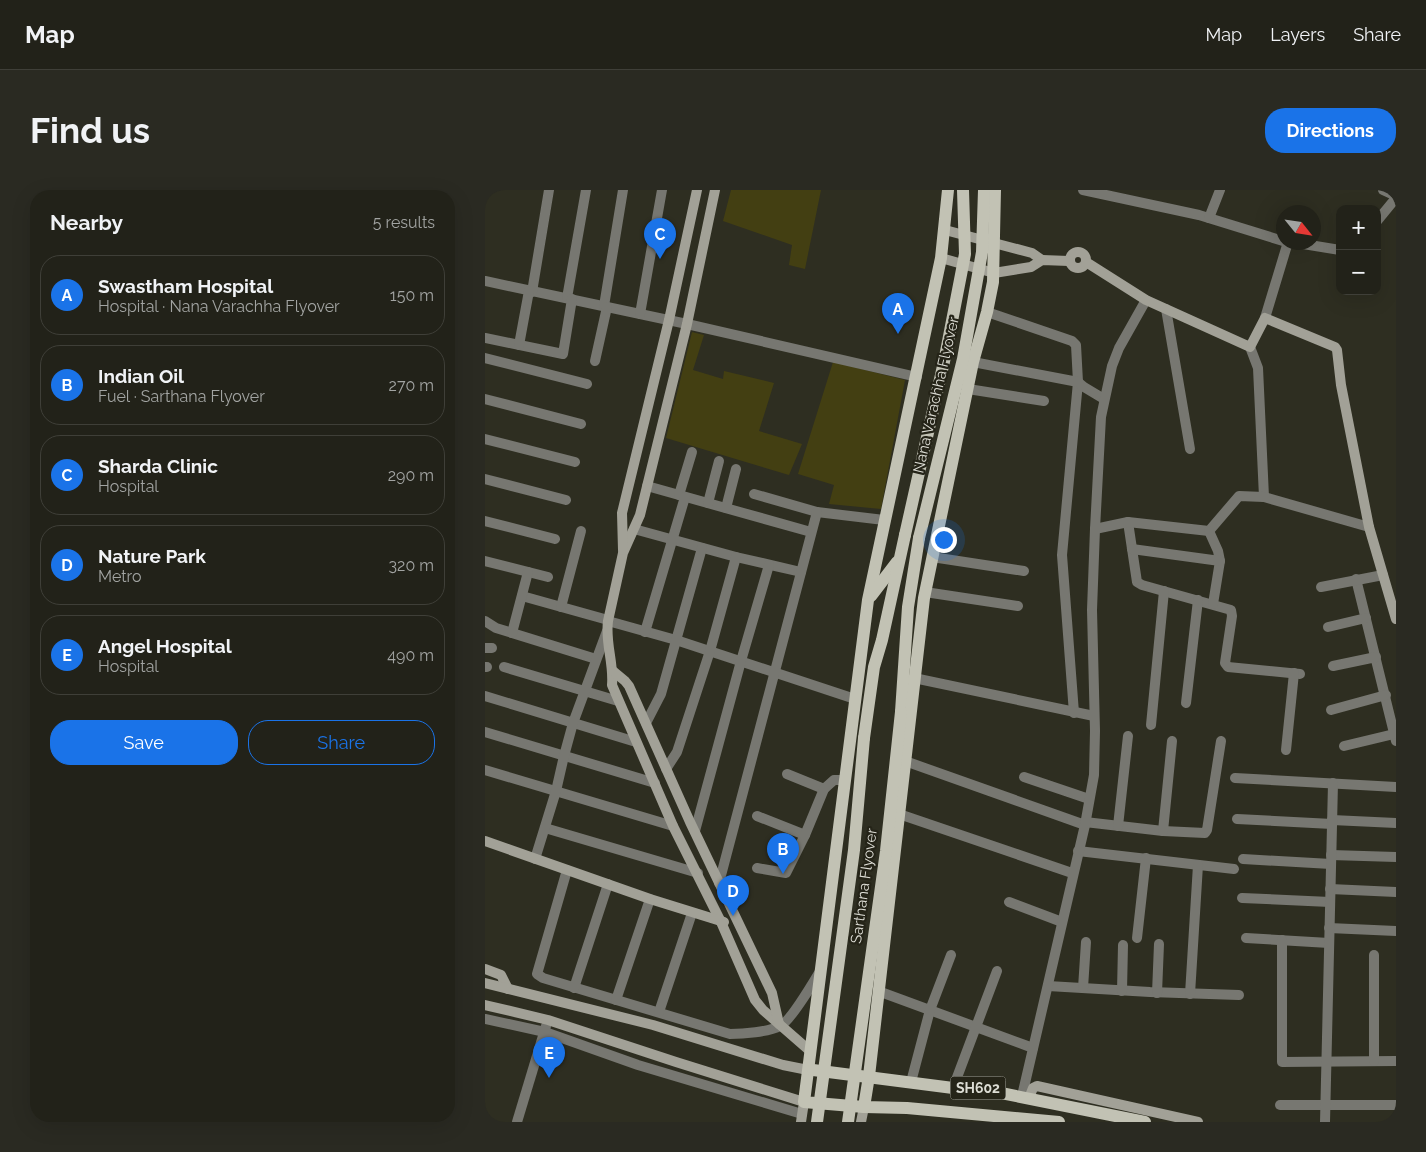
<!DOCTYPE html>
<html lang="en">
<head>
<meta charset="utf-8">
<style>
  body { margin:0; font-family:Raleway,sans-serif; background:#2a2a22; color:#f1f3f6 }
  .controls { position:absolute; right:15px; top:15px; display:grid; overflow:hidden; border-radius:10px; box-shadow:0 5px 20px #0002 }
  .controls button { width:45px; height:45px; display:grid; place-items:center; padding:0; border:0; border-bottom:1px solid #3f3f38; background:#222219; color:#f1f3f6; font:25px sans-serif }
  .compass { position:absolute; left:791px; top:15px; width:45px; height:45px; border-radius:50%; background:#222219; box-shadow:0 5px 20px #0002; rotate:120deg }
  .you { position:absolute; left:458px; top:349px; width:18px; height:18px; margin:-12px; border:4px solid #fff; border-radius:50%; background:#1a73e8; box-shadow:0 0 0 8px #1a73e833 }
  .badge { display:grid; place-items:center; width:32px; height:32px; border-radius:50%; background:#1a73e8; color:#fff; font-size:16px; font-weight:700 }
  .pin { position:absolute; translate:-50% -41px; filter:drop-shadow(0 1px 2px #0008) }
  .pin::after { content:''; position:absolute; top:26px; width:18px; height:15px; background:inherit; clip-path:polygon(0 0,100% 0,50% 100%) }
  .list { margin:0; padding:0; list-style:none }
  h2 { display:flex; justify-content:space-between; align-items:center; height:65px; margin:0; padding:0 20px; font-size:21px }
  h2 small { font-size:16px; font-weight:400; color:#a2a4a2 }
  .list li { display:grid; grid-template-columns:32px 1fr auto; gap:15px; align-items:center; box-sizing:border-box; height:80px; margin:0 10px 10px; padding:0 10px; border:1px solid #3f3f38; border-radius:20px }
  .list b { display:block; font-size:19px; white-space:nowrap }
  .list p { margin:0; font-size:16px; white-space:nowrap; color:#a2a4a2 }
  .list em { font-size:16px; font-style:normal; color:#a2a4a2 }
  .actions { display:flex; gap:10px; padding:15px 20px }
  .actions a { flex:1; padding:11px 0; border:1px solid #1a73e8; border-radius:20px; text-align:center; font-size:18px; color:#1a73e8 }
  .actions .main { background:#1a73e8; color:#fff }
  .map { position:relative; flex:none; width:911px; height:932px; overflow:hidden; border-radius:20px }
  header { display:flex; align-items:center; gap:30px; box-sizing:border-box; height:70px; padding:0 25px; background:#222219; border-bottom:1px solid #3f3f38 }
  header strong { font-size:24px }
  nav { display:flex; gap:28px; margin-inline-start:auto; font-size:18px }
  .intro { display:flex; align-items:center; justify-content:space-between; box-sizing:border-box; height:120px; padding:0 30px }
  h1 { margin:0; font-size:35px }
  .button { padding:12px 22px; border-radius:20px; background:#1a73e8; color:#fff; font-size:18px; font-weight:700 }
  main { display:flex; gap:30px; padding:0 30px }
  aside { flex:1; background:#222219; border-radius:20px; box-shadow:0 5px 20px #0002 }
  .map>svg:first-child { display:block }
  .green { fill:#433f12 }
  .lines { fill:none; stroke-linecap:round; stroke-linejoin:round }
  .street { stroke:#777771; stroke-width:10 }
  .secondary { stroke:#a2a197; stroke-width:10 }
  .primary { stroke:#c2c2b4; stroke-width:12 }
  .primary-bridge { stroke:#c2c2b4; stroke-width:12 }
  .labels { text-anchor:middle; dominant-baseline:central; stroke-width:4.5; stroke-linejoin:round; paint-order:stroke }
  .shield { fill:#252418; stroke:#a5a59c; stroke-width:1 }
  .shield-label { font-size:14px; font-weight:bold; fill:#dcdcd4 }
  .street-label { font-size:15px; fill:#dcdcd4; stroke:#252418 }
</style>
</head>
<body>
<header>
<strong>Map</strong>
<nav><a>Map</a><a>Layers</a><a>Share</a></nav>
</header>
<div class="intro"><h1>Find us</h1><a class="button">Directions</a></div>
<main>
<aside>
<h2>Nearby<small>5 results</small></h2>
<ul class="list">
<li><span class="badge">A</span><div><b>Swastham Hospital</b><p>Hospital · Nana Varachha Flyover</p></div><em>150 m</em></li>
<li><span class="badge">B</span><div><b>Indian Oil</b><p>Fuel · Sarthana Flyover</p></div><em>270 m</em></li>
<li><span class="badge">C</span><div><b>Sharda Clinic</b><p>Hospital</p></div><em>290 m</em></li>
<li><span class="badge">D</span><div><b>Nature Park</b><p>Metro</p></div><em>320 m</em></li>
<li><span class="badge">E</span><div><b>Angel Hospital</b><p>Hospital</p></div><em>490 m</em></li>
</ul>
<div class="actions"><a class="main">Save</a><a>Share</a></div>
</aside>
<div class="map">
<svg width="911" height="932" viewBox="0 0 911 932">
  <rect width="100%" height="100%" fill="#2e2e21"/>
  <g class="green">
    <path d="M 246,0 L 336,0 L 320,79 L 304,75 L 307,55 L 238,31 Z"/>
    <path d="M 207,142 L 219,145 L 208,180 L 238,189 L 239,181 L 289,193 L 274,241 L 317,254 L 304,285 L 181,248 Z"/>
    <path d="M 348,172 L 420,190 L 396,319 L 344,314 L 349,295 L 313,284 Z"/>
  </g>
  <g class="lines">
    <g class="street">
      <path d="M 598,0 L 714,25 L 798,51"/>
      <path d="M 898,0 L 911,6"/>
      <path d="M 724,28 L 735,0"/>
      <path d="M 892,31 L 911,8"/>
      <path d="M 806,52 L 855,60"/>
      <path d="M 0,91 L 202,134 L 432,187"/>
      <path d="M 47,102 L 64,0"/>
      <path d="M 82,108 L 101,0"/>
      <path d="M 119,116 L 138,0"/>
      <path d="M 681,119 L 705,259"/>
      <path d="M 502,122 L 587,151 L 591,155 L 593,192 L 577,365 L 589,523"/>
      <path d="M 155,124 L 177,0"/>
      <path d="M 780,128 L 803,52"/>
      <path d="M 0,148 L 78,164 L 87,109"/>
      <path d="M 34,155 L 44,101"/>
      <path d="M 765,157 L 773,178 L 779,307"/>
      <path d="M 0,168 L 102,194"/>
      <path d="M 110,171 L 122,117"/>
      <path d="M 488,172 L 593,192 L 599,197 L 619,209"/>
      <path d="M 483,199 L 559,211"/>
      <path d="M 0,209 L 96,234"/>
      <path d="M 0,249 L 90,272"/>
      <path d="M 0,289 L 81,310"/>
      <path d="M 162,296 L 326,342"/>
      <path d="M 269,304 L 332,322 L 399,330"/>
      <path d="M 194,305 L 207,262"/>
      <path d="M 223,313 L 234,271"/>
      <path d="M 241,318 L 251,279"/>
      <path d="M 0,331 L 70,349"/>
      <path d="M 643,332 L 652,392 L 657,395 L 746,420 L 747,426 L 740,473 L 743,477 L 815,484"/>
      <path d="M 149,339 L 251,367 L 316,382"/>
      <path d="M 610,339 L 643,332 L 724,341 L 754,306 L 779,307 L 884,337"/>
      <path d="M 724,341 L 733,361 L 735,371 L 728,414"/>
      <path d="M 647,359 L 735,371"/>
      <path d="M 447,367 L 539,381"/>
      <path d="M 0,371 L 63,387"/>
      <path d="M 871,389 L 911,551"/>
      <path d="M 836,397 L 898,385"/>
      <path d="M 440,402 L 533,416"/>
      <path d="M 37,406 L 123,430"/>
      <path d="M 76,417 L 96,341"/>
      <path d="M 0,431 L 11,438 L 111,469"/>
      <path d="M 123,431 L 191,450 L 370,509"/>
      <path d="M 843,437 L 881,428"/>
      <path d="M 160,442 L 200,307"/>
      <path d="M 27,443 L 43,382"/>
      <path d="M 0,458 L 7,458"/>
      <path d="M 848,476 L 891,467"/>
      <path d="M 0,477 L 2,477"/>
      <path d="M 19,477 L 133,511"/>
      <path d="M 429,488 L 609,526"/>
      <path d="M 0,506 L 151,552"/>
      <path d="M 701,513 L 713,410"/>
      <path d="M 846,520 L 901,505"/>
      <path d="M 161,533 L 176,504 L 217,358"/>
      <path d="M 666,535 L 679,401"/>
      <path d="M 0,542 L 170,593"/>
      <path d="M 859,556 L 909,544"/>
      <path d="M 801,560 L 809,483"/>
      <path d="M 420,571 L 600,635"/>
      <path d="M 181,579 L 192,562 L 225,461 L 251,367"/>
      <path d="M 0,580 L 188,636"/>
      <path d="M 302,584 L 339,599"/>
      <path d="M 539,587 L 604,609"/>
      <path d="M 750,588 L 911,597"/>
      <path d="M 414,624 L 587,683"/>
      <path d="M 272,626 L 320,645"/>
      <path d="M 752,629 L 847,634"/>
      <path d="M 847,630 L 911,633"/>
      <path d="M 600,632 L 678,641 L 720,643 L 722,640 L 736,551"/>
      <path d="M 633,636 L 643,546"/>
      <path d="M 60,638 L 213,683"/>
      <path d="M 210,641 L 256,471 L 284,375"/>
      <path d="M 678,641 L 687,551"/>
      <path d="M 593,661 L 749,679"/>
      <path d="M 846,665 L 911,667"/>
      <path d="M 50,669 L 71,601 L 79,566 L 88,533 L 122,441"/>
      <path d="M 758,669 L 846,674"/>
      <path d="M 272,678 L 301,683 L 320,645 L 339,599 L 349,590 L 359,590"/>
      <path d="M 82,680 L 52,784 L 58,788 L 245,844 C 258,844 283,842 295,836 C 305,832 328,793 334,783"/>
      <path d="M 234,693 L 332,322"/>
      <path d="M 845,699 L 911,702"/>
      <path d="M 757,708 L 845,712"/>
      <path d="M 524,712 L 577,732"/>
      <path d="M 844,738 L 911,741"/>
      <path d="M 652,748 L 661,668"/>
      <path d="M 761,748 L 844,753"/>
      <path d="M 797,750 L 797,872 L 911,871"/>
      <path d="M 563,796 L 665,802 L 754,805"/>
      <path d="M 89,798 L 123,694"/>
      <path d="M 598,798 L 601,752"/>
      <path d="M 393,801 L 548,858"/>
      <path d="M 637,801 L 638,755"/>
      <path d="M 672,803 L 674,754"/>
      <path d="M 705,804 L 713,675"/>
      <path d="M 131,810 L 165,709"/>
      <path d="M 174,822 L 207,723"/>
      <path d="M 0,829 L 60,842 L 153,875 L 317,924"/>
      <path d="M 889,871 L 889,765"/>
      <path d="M 426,892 L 445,820 L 466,765"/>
      <path d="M 468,898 L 512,781"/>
      <path d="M 537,906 L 600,635 L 609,585 L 610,541 L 607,420 L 610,339 L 616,227 L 627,176 L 634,158 L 661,110"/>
      <path d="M 795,915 L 911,915"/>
      <path d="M 32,932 L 61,836"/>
      <path d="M 840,932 L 848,593"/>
    </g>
    <g class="secondary">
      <path d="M 230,0 L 202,134 L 155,325 L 138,363 L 123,431 C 120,453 129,473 127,495 L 188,636 L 236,732 L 270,810 L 278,820 L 325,861"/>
      <path d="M 460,40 L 547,63 L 557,70"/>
      <circle cx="593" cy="70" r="8"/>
      <path d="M 456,68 L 509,83 L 546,77 L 557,70 L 584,71"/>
      <path d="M 601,72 L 661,110 L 765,157 L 780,128 L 850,157 L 852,160 L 856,195 L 884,337 L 911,429"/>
      <path d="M 138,360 L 137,323 L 184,130 L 212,0"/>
      <path d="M 128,481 L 140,491 L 144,496 L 205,632 L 287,803 L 294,834"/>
      <path d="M 0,651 L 165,709 L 239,732"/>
      <path d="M 0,779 L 16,785 L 23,799"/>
      <path d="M 0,793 L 168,835 L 298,875 L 323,880"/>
      <path d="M 0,815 L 63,830 L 191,872 L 319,912 L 316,932"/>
      <path d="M 544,908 L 548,898 L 552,896 L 713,932"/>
      <path d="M 376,932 L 379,917"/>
    </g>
    <g class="primary">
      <path d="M 463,0 L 456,68 L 383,410 L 319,912 L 379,917 L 422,918 L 574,932"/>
      <path d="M 386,406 L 412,372"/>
      <path d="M 416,522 L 423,417 L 434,348"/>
      <path d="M 379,548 L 389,477 L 397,450 L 420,345"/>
      <path d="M 328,880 L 468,898 L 491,898 L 660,932"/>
      <path d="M 379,917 L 384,886 L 439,408 L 488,172 L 502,122 L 508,92 L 510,0"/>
    </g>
    <g class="primary-bridge">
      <path d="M 420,345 L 460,167 L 480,64 L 478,0"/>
      <path d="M 434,348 L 478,169 L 497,62 L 499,0"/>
      <path d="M 332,932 L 369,660 L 379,548"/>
      <path d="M 363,932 L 401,661 L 416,522"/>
    </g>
  </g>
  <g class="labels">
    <rect class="shield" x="465.5" y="886.5" width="55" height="23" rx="4"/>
    <g class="shield-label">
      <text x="493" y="898">SH602</text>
    </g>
    <g class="street-label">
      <text transform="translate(451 205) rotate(-77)">Nana Varachha Flyover</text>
      <text transform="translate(379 696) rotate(-82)">Sarthana Flyover</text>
    </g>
  </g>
</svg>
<div class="controls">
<button>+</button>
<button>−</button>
</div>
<svg class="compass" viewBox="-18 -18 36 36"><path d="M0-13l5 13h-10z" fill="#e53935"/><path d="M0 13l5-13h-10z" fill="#a2a4a2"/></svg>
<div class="you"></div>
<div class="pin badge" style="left:413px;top:144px">A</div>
<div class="pin badge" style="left:298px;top:684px">B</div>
<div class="pin badge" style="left:175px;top:69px">C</div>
<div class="pin badge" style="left:248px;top:726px">D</div>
<div class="pin badge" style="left:64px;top:888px">E</div>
</div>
</main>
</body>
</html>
